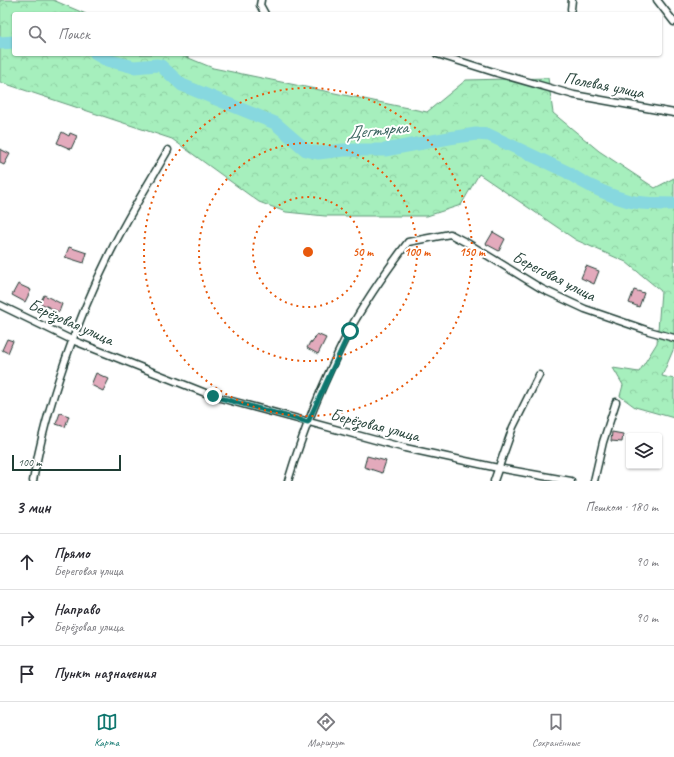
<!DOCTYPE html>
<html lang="ru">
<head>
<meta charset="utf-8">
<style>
  body { margin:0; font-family:Caveat,sans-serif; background:#f7f7f7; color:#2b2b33 }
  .controls { position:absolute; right:12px; bottom:12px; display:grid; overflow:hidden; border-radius:4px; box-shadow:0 1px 3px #0004 }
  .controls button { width:36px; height:36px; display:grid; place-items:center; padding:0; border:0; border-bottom:1px solid #e1e1e2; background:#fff; color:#2b2b33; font:20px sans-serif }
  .scale { position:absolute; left:12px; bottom:10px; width:109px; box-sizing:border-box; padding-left:4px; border:2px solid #1f3d34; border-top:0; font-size:11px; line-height:14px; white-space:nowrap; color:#1f3d34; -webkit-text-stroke:3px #fff; paint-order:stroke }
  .stop { position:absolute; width:12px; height:12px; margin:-9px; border:3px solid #0f766e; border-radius:50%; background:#fff }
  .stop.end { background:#0f766e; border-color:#fff; box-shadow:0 1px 4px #0008 }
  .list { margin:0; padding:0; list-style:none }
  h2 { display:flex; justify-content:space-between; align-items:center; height:52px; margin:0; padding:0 16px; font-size:17px }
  h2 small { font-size:13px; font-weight:400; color:#7c7c81 }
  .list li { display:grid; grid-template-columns:26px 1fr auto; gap:12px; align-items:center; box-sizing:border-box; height:56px; padding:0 16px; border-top:1px solid #e1e1e2 }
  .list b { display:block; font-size:15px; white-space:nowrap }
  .list p { margin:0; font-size:13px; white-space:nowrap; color:#7c7c81 }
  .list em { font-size:13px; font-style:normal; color:#7c7c81 }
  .icon { flex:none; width:22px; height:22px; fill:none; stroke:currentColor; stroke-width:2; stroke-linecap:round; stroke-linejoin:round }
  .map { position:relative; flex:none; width:674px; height:481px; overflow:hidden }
  .search { position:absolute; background:#fff; box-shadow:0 1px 3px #0004; left:12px; right:12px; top:12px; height:44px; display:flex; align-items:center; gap:10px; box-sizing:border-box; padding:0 14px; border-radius:4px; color:#7c7c81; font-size:15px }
  .sheet { height:220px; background:#fff }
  nav { display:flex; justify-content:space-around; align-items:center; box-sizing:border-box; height:56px; border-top:1px solid #e1e1e2; background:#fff; font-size:11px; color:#7c7c81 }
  nav a { display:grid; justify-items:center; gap:2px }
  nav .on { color:#0f766e }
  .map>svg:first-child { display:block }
  .forest { fill:url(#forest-crowns); stroke:#629678 }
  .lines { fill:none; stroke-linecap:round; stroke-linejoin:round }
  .river { stroke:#87d8df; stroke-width:13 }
  .building { fill:#e3aabc; stroke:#1f3d34 }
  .minor-casing { stroke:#1f3d34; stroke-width:9 }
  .minor { stroke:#fff; stroke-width:6 }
  .route { stroke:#0f766e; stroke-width:5 }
  .ring { fill:none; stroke:#e8590c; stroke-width:2; stroke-dasharray:2 4 }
  .labels { text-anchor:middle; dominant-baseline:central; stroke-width:4; stroke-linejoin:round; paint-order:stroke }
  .street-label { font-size:17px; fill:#1f3d34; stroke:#fff }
  .water-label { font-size:18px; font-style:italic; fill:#39645f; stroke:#fff }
  .centre { fill:#e8590c; stroke:#fff; stroke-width:2 }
  .ring-label { font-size:12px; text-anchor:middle; font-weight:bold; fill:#e8590c; stroke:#fff; stroke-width:4; stroke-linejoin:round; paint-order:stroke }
</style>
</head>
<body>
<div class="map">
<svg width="674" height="481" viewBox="0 0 674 481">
  <defs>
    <pattern id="forest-crowns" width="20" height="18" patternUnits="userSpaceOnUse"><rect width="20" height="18" fill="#a6efbd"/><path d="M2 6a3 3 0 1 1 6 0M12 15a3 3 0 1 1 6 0" fill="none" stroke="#8ecea3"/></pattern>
  </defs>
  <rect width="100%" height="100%" fill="#fff"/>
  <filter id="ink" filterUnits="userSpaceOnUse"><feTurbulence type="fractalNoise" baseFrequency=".025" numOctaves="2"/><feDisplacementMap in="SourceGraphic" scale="8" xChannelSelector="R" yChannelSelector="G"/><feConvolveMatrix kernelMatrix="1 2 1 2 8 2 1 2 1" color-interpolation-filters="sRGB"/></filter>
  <g filter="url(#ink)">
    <path class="forest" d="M 0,0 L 53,0 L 86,14 L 14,14 L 14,54 L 179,54 L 213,68 L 427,112 L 466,80 L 548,78 L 553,113 L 599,151 L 655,188 L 674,178 L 674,348 L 662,376 L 674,379 L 674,418 L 635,407 L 620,396 L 623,385 L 613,368 L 639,372 L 657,343 L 661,291 L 626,262 L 576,240 L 479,174 L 461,205 L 427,216 L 325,216 L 286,212 L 259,202 L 172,139 L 0,82 Z"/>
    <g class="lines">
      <g class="river">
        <path d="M 0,43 L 14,42"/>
        <path d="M 96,54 L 107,60 L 134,67 L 157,65 L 161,66 L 182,85 L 275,123 L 306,150 L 318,153 L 344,150 L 385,150 L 449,138 L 476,134 L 489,135 L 567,172 C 584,184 613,198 634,202 C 647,204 661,204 674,204"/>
      </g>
    </g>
    <g class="building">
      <path d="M 62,132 L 69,136 L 70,133 L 77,136 L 71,149 L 57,143 Z"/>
      <path d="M 0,149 L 10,154 L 4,165 L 0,163 Z"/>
      <path d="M 493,232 L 505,239 L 499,251 L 486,244 Z"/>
      <path d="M 69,247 L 87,253 L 84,263 L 65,257 Z"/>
      <path d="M 586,266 L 599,271 L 594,284 L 581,278 Z"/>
      <path d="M 18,284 L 31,290 L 25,302 L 12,295 Z"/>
      <path d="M 634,290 L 644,293 L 639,307 L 629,303 Z"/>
      <path d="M 44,295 L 62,304 L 59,312 L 40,303 Z"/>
      <path d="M 317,334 L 326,338 L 318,354 L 307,348 L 310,342 L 312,343 Z"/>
      <path d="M 7,339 L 13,341 L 8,353 L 2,350 Z"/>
      <path d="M 96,373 L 109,379 L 103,391 L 91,385 Z"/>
      <path d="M 60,413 L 69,416 L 65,427 L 56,424 Z"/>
      <path d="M 612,432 L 623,434 L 622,442 L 611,441 Z"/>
      <path d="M 367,456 L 386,461 L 382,473 L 364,467 Z"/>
    </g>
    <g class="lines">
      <g class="minor-casing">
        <g id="minor">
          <path d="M 261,0 L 260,5 L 265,14"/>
          <path d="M 657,0 L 674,22"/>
          <path d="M 571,9 L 572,0"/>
          <path d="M 437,54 L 497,73 L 574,95 L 674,113"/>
          <path d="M 0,305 L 72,340 L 213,396 L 405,448 L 498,468 L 571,481"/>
          <path d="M 33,481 C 46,406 77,319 111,251 C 128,216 149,183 168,150"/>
          <path d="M 288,481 C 303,431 325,378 349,331 C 366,300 387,270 408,242 L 450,234 L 469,244 L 542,289 L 585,309 L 649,331 L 674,338"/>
          <path d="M 494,481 L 513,427 L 539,375"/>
          <path d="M 594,481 L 603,442 L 616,402"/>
        </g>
      </g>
      <use href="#minor" class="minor"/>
    </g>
  </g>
  <g class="lines" filter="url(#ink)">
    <path class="route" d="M 213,396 L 308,422 L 350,331"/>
  </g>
  <g class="ring">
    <circle cx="308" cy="252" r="55"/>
    <circle cx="308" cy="252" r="109"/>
    <circle cx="308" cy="252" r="164"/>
  </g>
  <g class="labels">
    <g class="street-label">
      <text transform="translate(604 85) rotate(11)">Полевая улица</text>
      <text transform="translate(554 276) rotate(27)">Береговая улица</text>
      <text transform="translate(71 322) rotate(24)">Берёзовая улица</text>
      <text transform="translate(375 425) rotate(14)">Берёзовая улица</text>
    </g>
    <g class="water-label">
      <text transform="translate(377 130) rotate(-6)">Дегтярка</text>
    </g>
  </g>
  <circle cx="308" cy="252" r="6" class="centre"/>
  <g class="ring-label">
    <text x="363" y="256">50 m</text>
    <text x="417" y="256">100 m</text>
    <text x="472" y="256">150 m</text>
  </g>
</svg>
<div class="controls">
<button><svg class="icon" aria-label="layers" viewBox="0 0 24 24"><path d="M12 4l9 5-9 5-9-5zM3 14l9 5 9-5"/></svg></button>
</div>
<div class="scale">100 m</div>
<div class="stop" style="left:350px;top:331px"></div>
<div class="stop end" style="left:213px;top:396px"></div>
<div class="search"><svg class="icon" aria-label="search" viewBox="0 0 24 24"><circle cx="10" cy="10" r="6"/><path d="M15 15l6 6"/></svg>Поиск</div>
</div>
<section class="sheet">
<h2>3 мин<small>Пешком · 180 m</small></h2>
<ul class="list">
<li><svg class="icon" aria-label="ahead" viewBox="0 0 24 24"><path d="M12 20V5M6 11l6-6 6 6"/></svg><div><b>Прямо</b><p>Береговая улица</p></div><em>90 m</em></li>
<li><svg class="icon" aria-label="right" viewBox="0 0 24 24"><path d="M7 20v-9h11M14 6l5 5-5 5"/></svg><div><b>Направо</b><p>Берёзовая улица</p></div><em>90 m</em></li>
<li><svg class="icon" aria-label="arrive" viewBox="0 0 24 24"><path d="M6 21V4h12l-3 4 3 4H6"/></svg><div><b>Пункт назначения</b></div></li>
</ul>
</section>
<nav>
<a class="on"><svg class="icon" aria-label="map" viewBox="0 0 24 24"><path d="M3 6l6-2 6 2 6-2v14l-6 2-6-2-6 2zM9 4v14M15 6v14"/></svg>Карта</a>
<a><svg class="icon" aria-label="directions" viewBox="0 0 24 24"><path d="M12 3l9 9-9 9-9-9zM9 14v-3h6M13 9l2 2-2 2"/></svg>Маршрут</a>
<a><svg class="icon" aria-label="saved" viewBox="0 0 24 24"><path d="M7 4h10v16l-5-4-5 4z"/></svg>Сохранённые</a>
</nav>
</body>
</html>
